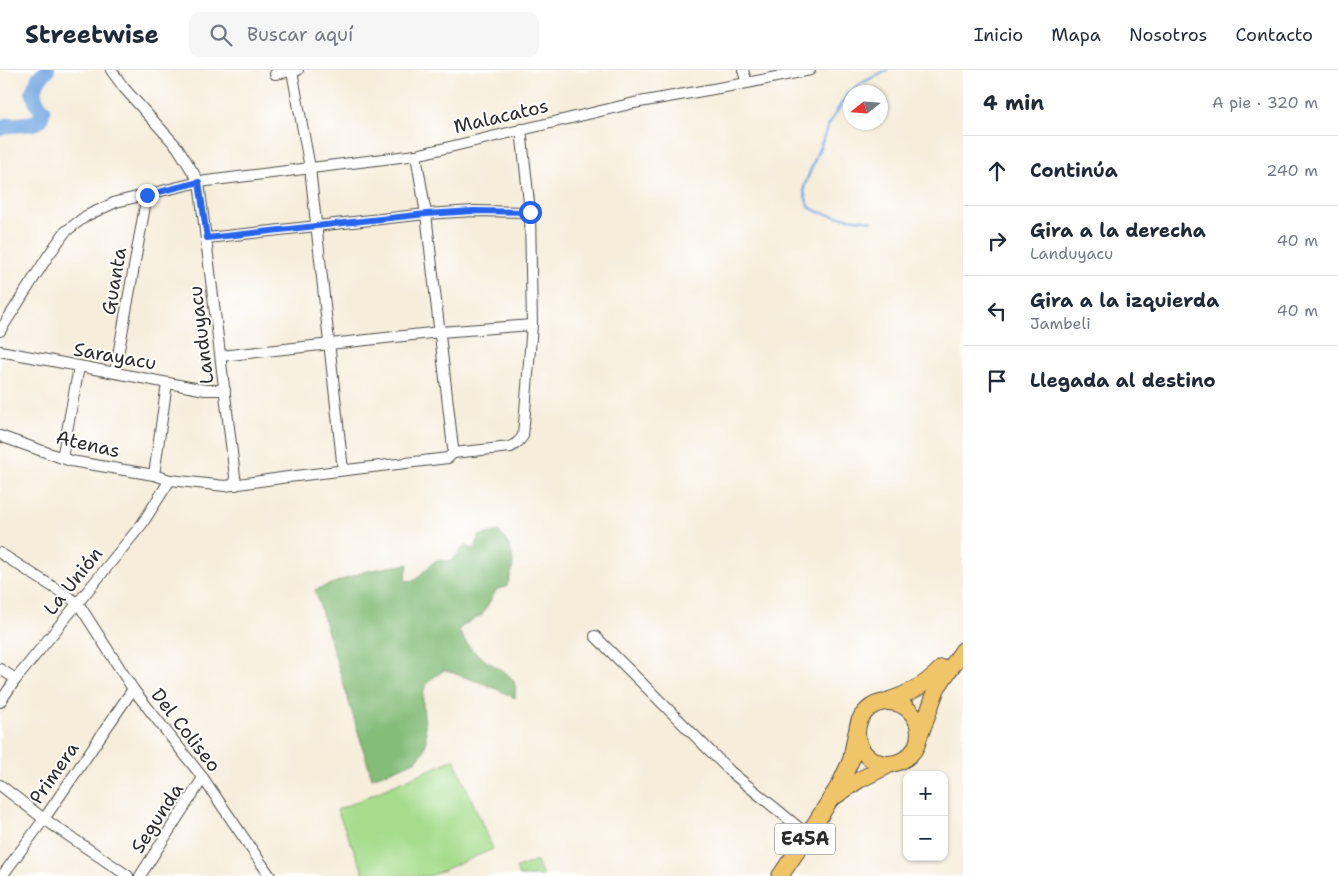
<!DOCTYPE html>
<html lang="es">
<head>
<meta charset="utf-8">
<style>
  body { margin:0; font-family:"Shantell Sans",sans-serif; background:#f6f6f7; color:#1f2937 }
  .controls { position:absolute; right:15px; bottom:15px; display:grid; overflow:hidden; border-radius:10px; box-shadow:0 1px 4px #0004 }
  .controls button { width:45px; height:45px; display:grid; place-items:center; padding:0; border:0; border-bottom:1px solid #e0e1e3; background:#fff; color:#1f2937; font:25px sans-serif }
  .compass { position:absolute; left:843px; top:15px; width:45px; height:45px; border-radius:50%; background:#fff; box-shadow:0 1px 4px #0004; rotate:253deg }
  .stop { position:absolute; width:15px; height:15px; margin:-11px; border:4px solid #2563eb; border-radius:50%; background:#fff }
  .stop.end { background:#2563eb; border-color:#fff; box-shadow:0 1px 5px #0008 }
  .list { margin:0; padding:0; list-style:none }
  h2 { display:flex; justify-content:space-between; align-items:center; height:65px; margin:0; padding:0 20px; font-size:21px }
  h2 small { font-size:16px; font-weight:400; color:#747a83 }
  .list li { display:grid; grid-template-columns:32px 1fr auto; gap:15px; align-items:center; box-sizing:border-box; height:70px; padding:0 20px; border-top:1px solid #e0e1e3 }
  .list b { display:block; font-size:19px; white-space:nowrap }
  .list p { margin:0; font-size:16px; white-space:nowrap; color:#747a83 }
  .list em { font-size:16px; font-style:normal; color:#747a83 }
  .icon { flex:none; width:28px; height:28px; fill:none; stroke:currentColor; stroke-width:2; stroke-linecap:round; stroke-linejoin:round }
  .map { position:relative; flex:none; width:963px; height:806px; overflow:hidden }
  header { display:flex; align-items:center; gap:30px; box-sizing:border-box; height:70px; padding:0 25px; background:#fff; border-bottom:1px solid #e0e1e3 }
  header strong { font-size:24px }
  nav { display:flex; gap:28px; margin-inline-start:auto; font-size:18px }
  .search { width:350px; height:45px; background:#f6f6f7; display:flex; align-items:center; gap:12px; box-sizing:border-box; padding:0 18px; border-radius:10px; color:#747a83; font-size:19px }
  main { display:flex }
  aside { flex:1; background:#fff }
  .map>svg:first-child { display:block }
  .green { fill:#a6dc8c; stroke:#68845c }
  .forest { fill:#84bc78; stroke:#587452 }
  .lines { fill:none; stroke-linecap:round; stroke-linejoin:round }
  .stream { stroke:#76a9e2; stroke-width:2.5 }
  .river { stroke:#76a9e2; stroke-width:16 }
  .minor-casing { stroke:#494845; stroke-width:12 }
  .trunk-casing { stroke:#494845; stroke-width:18 }
  .minor { stroke:#fff; stroke-width:10 }
  .trunk { stroke:#f0c469; stroke-width:16 }
  .route { stroke:#2563eb; stroke-width:6 }
  .labels { text-anchor:middle; dominant-baseline:central; stroke-width:4; stroke-linejoin:round; paint-order:stroke }
  .shield { fill:#fff; stroke:#6b6b6b; stroke-width:1 }
  .shield-label { font-size:18px; font-weight:bold; fill:#2b2b2b }
  .street-label { font-size:19px; fill:#2b2b2b; stroke:#fff }
</style>
</head>
<body>
<header>
<strong>Streetwise</strong>
<div class="search"><svg class="icon" aria-label="search" viewBox="0 0 24 24"><circle cx="10" cy="10" r="6"/><path d="M15 15l6 6"/></svg>Buscar aquí</div>
<nav><a>Inicio</a><a>Mapa</a><a>Nosotros</a><a>Contacto</a></nav>
</header>
<main>
<div class="map">
<svg width="963" height="806" viewBox="0 0 963 806">
  <rect width="100%" height="100%" fill="#fff"/>
  <filter id="ink" filterUnits="userSpaceOnUse"><feTurbulence type="fractalNoise" baseFrequency=".02" numOctaves="2"/><feDisplacementMap in="SourceGraphic" scale="10" xChannelSelector="R" yChannelSelector="G"/><feConvolveMatrix kernelMatrix="1 2 1 2 8 2 1 2 1" color-interpolation-filters="sRGB"/></filter>
  <filter id="wash" filterUnits="userSpaceOnUse"><feTurbulence type="fractalNoise" baseFrequency=".0096" numOctaves="4" result="noise"/><feDisplacementMap in="SourceGraphic" scale="20" xChannelSelector="R" yChannelSelector="G"/><feGaussianBlur stdDeviation="1.12" result="paint"/><feColorMatrix in="noise" values="0 0 0 0 0 0 0 0 0 0 0 0 0 0 0 0 0 1.4 0 .05"/><feComposite in="paint" operator="in"/></filter>
  <g filter="url(#wash)">
    <rect width="100%" height="100%" fill="#f6edda"/>
    <g class="green">
      <path d="M 454,689 L 493,779 L 430,806 L 365,806 L 337,740 Z"/>
      <path d="M 536,791 L 543,806 L 519,806 L 516,798 Z"/>
    </g>
    <path class="forest" d="M 498,461 C 515,478 517,495 506,517 L 497,519 L 482,545 L 467,553 L 459,559 C 464,575 479,587 493,595 C 501,600 510,604 514,612 C 516,617 515,623 515,628 L 488,615 L 444,600 C 439,604 430,609 426,615 C 415,636 438,675 416,690 C 406,696 385,703 372,708 L 315,520 L 366,501 L 408,494 L 405,511 L 415,510 L 436,490 L 451,491 L 465,476 L 475,479 L 479,466 Z"/>
    <g class="lines">
      <path class="stream" d="M 872,151 C 859,149 816,146 809,136 C 806,131 804,122 804,117 L 829,54 L 848,23 L 862,13 L 887,0"/>
      <path class="river" d="M 0,58 C 14,51 28,58 40,50 L 43,40 L 37,34 L 33,22 L 39,8 L 47,0"/>
    </g>
  </g>
  <g filter="url(#ink)">
    <g class="lines">
      <g class="minor-casing">
        <g id="minor">
          <path d="M 111,0 L 124,18 L 178,78 L 199,112 L 236,415"/>
          <path d="M 743,0 L 747,13"/>
          <path d="M 292,1 L 310,98 L 343,400"/>
          <path d="M 275,4 L 298,0"/>
          <path d="M 207,168 L 426,144 L 474,141 L 530,142"/>
          <path d="M 0,261 L 48,186 L 65,162 L 86,146 L 116,132 L 199,112 L 416,85 L 634,33 L 747,13 L 810,0"/>
          <path d="M 0,281 L 205,320 L 225,320"/>
          <path d="M 221,286 L 440,262 L 532,255"/>
          <path d="M 115,302 L 147,125"/>
          <path d="M 0,366 L 71,391 L 154,405 L 170,410 L 225,416 L 288,407 L 448,388 L 453,383 L 453,378 L 426,144 L 416,85"/>
          <path d="M 453,383 L 511,377 L 518,372 L 523,366 L 532,255 L 530,142 L 521,59"/>
          <path d="M 62,388 L 79,297"/>
          <path d="M 154,405 L 167,313"/>
          <path d="M 0,483 L 78,533 L 133,619 L 203,708 L 270,806"/>
          <path d="M 595,566 L 731,702 L 808,765"/>
          <path d="M 0,599 L 16,609"/>
          <path d="M 0,632 L 16,609 L 142,454 L 170,410"/>
          <path d="M 0,715 L 44,749 L 128,806"/>
          <path d="M 2,806 L 44,749 L 133,619"/>
          <path d="M 140,806 L 203,708"/>
        </g>
      </g>
      <g class="trunk-casing">
        <g id="trunk">
          <path d="M 887,631 C 911,623 924,616 942,598"/>
          <circle cx="888" cy="663" r="31"/>
          <path d="M 920,665 L 937,618 L 963,580"/>
          <path d="M 834,727 L 859,710 L 891,694"/>
          <path d="M 780,806 L 808,765 L 840,714 L 851,690 L 856,664"/>
        </g>
      </g>
      <use href="#minor" class="minor"/>
      <use href="#trunk" class="trunk"/>
    </g>
  </g>
  <g class="lines" filter="url(#ink)">
    <path class="route" d="M 147,125 L 199,112 L 207,168 L 426,144 L 474,141 L 530,142"/>
  </g>
  <g class="labels">
    <rect class="shield" x="775" y="753.5" width="60" height="31" rx="4"/>
    <g class="shield-label">
      <text x="805" y="769">E45A</text>
    </g>
    <g class="street-label">
      <text transform="translate(501 46) rotate(-13)">Malacatos</text>
      <text transform="translate(114 211) rotate(-80)">Guanta</text>
      <text transform="translate(201 265) rotate(-97)">Landuyacu</text>
      <text transform="translate(115 286) rotate(10)">Sarayacu</text>
      <text transform="translate(88 374) rotate(13)">Atenas</text>
      <text transform="translate(73 511) rotate(-51)">La Unión</text>
      <text transform="translate(186 660) rotate(52)">Del Coliseo</text>
      <text transform="translate(54 703) rotate(-55)">Primera</text>
      <text transform="translate(157 748) rotate(-57)">Segunda</text>
    </g>
  </g>
</svg>
<div class="controls">
<button>+</button>
<button>−</button>
</div>
<svg class="compass" viewBox="-18 -18 36 36"><path d="M0-13l5 13h-10z" fill="#e53935"/><path d="M0 13l5-13h-10z" fill="#747a83"/></svg>
<div class="stop" style="left:530px;top:142px"></div>
<div class="stop end" style="left:147px;top:125px"></div>
</div>
<aside>
<h2>4 min<small>A pie · 320 m</small></h2>
<ul class="list">
<li><svg class="icon" aria-label="ahead" viewBox="0 0 24 24"><path d="M12 20V5M6 11l6-6 6 6"/></svg><div><b>Continúa</b></div><em>240 m</em></li>
<li><svg class="icon" aria-label="right" viewBox="0 0 24 24"><path d="M7 20v-9h11M14 6l5 5-5 5"/></svg><div><b>Gira a la derecha</b><p>Landuyacu</p></div><em>40 m</em></li>
<li><svg class="icon" aria-label="left" viewBox="0 0 24 24"><path d="M17 20v-9H6M10 6l-5 5 5 5"/></svg><div><b>Gira a la izquierda</b><p>Jambeli</p></div><em>40 m</em></li>
<li><svg class="icon" aria-label="arrive" viewBox="0 0 24 24"><path d="M6 21V4h12l-3 4 3 4H6"/></svg><div><b>Llegada al destino</b></div></li>
</ul>
</aside>
</main>
</body>
</html>
